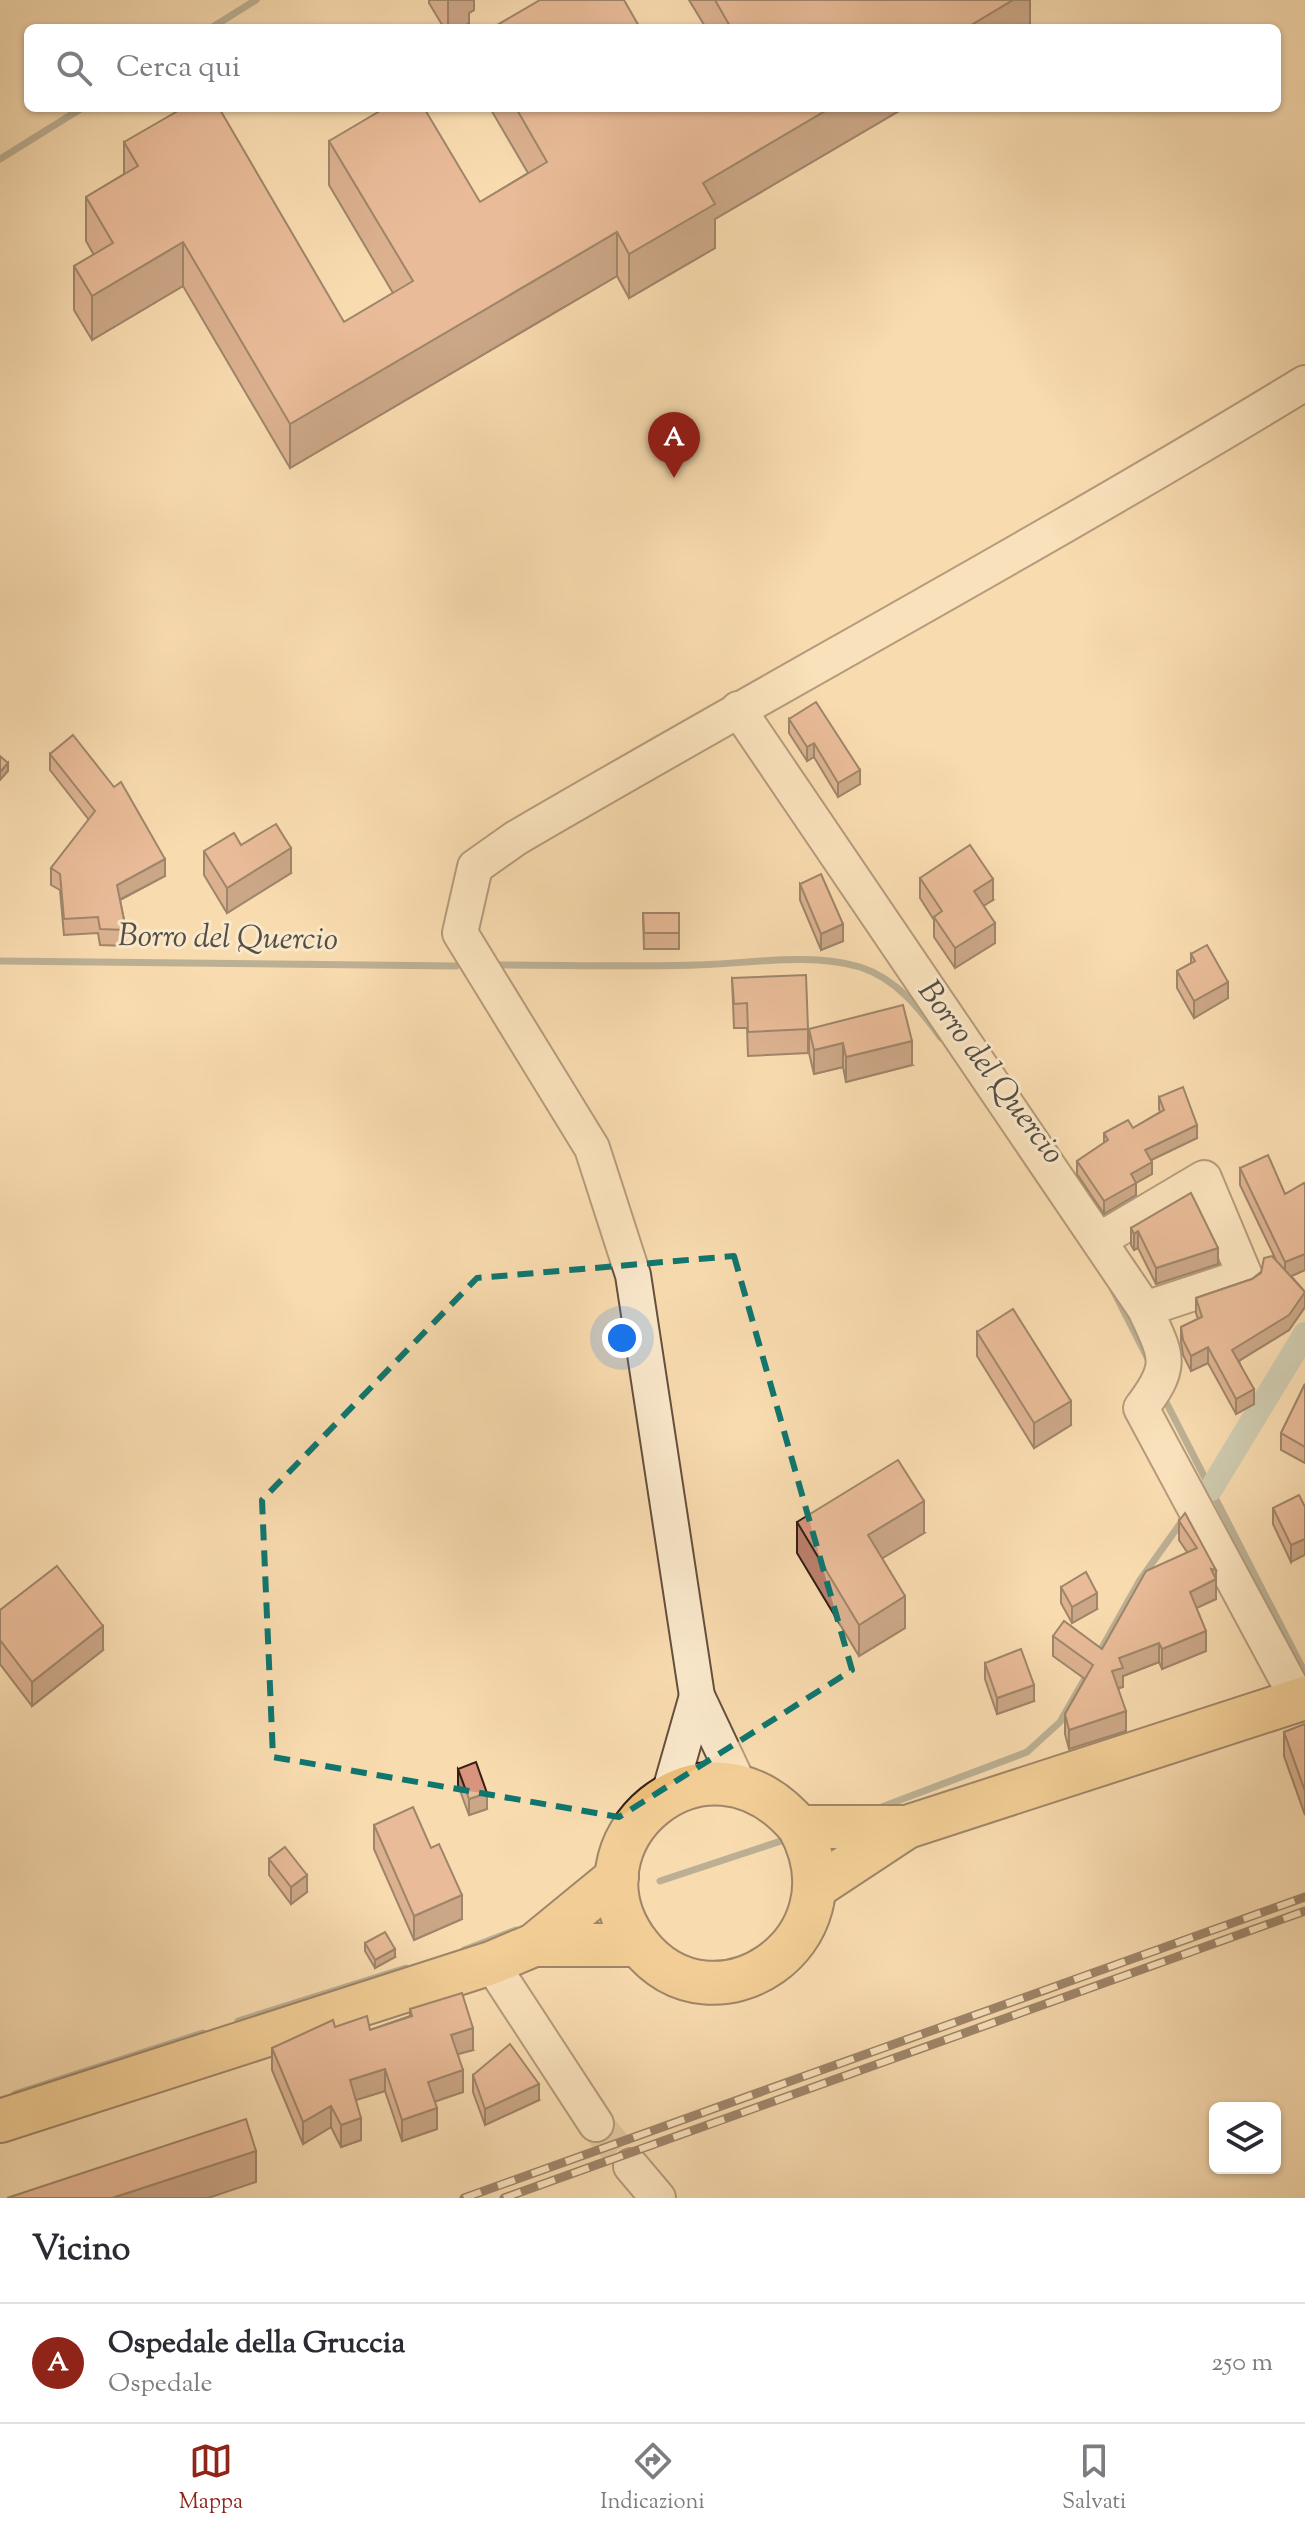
<!DOCTYPE html>
<html lang="it">
<head>
<meta charset="utf-8">
<style>
  body { margin:0; font-family:"Sorts Mill Goudy",serif; background:#f2f2f3; color:#2b2b33 }
  .controls { position:absolute; right:24px; bottom:24px; display:grid; overflow:hidden; border-radius:12px; box-shadow:0 2px 6px #0004 }
  .controls button { width:72px; height:72px; display:grid; place-items:center; padding:0; border:0; border-bottom:2px solid #e1e1e2; background:#fff; color:#2b2b33; font:40px sans-serif }
  .you { position:absolute; left:622px; top:1338px; width:28px; height:28px; margin:-20px; border:6px solid #fff; border-radius:50%; background:#1a73e8; box-shadow:0 0 0 12px #1a73e833 }
  .badge { display:grid; place-items:center; width:52px; height:52px; border-radius:50%; background:#8f2418; color:#fff; font-size:26px; font-weight:700 }
  .pin { position:absolute; translate:-50% -66px; filter:drop-shadow(0 2px 4px #0008) }
  .pin::after { content:''; position:absolute; top:42px; width:28px; height:24px; background:inherit; clip-path:polygon(0 0,100% 0,50% 100%) }
  .list { margin:0; padding:0; list-style:none }
  h2 { display:flex; justify-content:space-between; align-items:center; height:104px; margin:0; padding:0 32px; font-size:34px }
  h2 small { font-size:26px; font-weight:400; color:#7c7c81 }
  .list li { display:grid; grid-template-columns:52px 1fr auto; gap:24px; align-items:center; box-sizing:border-box; height:120px; padding:0 32px; border-top:2px solid #e1e1e2 }
  .list b { display:block; font-size:30px; white-space:nowrap }
  .list p { margin:0; font-size:26px; white-space:nowrap; color:#7c7c81 }
  .list em { font-size:26px; font-style:normal; color:#7c7c81 }
  .icon { flex:none; width:44px; height:44px; fill:none; stroke:currentColor; stroke-width:2; stroke-linecap:round; stroke-linejoin:round }
  .map { position:relative; flex:none; width:1305px; height:2198px; overflow:hidden }
  .search { position:absolute; background:#fff; box-shadow:0 2px 6px #0004; left:24px; right:24px; top:24px; height:88px; display:flex; align-items:center; gap:20px; box-sizing:border-box; padding:0 28px; border-radius:12px; color:#7c7c81; font-size:30px }
  .sheet { height:224px; background:#fff }
  nav { display:flex; justify-content:space-around; align-items:center; box-sizing:border-box; height:112px; border-top:2px solid #e1e1e2; background:#fff; font-size:22px; color:#7c7c81 }
  nav a { display:grid; justify-items:center; gap:4px }
  nav .on { color:#8f2418 }
  .map>svg:first-child { display:block }
  .lines { fill:none; stroke-linecap:round; stroke-linejoin:round }
  .stream { stroke:#747c73; stroke-width:7 }
  .canal { stroke:#9fbab1; stroke-width:24 }
  .minor-tunnel { stroke:#d1b691; stroke-width:34; stroke-dasharray:34 17; stroke-linecap:butt }
  .minor-casing { stroke:#654f3d; stroke-width:38 }
  .major-casing { stroke:#342017; stroke-width:46 }
  .minor { stroke:#fae8cb; stroke-width:34 }
  .major { stroke:#ecbe78; stroke-width:42 }
  .rail-casing { stroke:#342017; stroke-width:9 }
  .rail { stroke:#fae8cb; stroke-width:6; stroke-dasharray:18; stroke-linecap:butt }
  .wall { fill:#ba7f6b; stroke:#342017; stroke-width:2 }
  .shaded-wall { fill:#976857; stroke:#342017; stroke-width:2 }
  .building { fill:#d8947c; stroke:#342017; stroke-width:2 }
  .marked { fill:none; stroke:#0f766e; stroke-width:6; stroke-dasharray:16 10; stroke-linejoin:round }
  .labels { text-anchor:middle; dominant-baseline:central; stroke-width:6; stroke-linejoin:round; paint-order:stroke }
  .water-label { font-size:32px; font-style:italic; fill:#544e45; stroke:#fae8cb }
</style>
</head>
<body>
<div class="map">
<svg width="1305" height="2198" viewBox="0 0 1305 2198">
  <rect width="100%" height="100%" fill="#f8dbaf"/>
  <filter id="stains"><feTurbulence type="fractalNoise" baseFrequency=".0025" numOctaves="4"/><feColorMatrix values="0 0 0 0 .2 0 0 0 0 .09 0 0 0 0 .02 0 0 0 .5 -.17"/></filter>
  <radialGradient id="worn" r=".72"><stop offset=".6" stop-color="#630" stop-opacity="0"/><stop offset="1" stop-color="#630" stop-opacity=".3"/></radialGradient>
  <g class="lines">
    <g class="stream">
      <path d="M 211,28 L 256,0"/>
      <path d="M 0,159 L 82,108"/>
      <path d="M 0,961 L 456,966"/>
      <path d="M 500,965 C 565,965 631,967 696,965 C 748,964 809,952 860,967 C 897,979 920,1009 941,1038"/>
      <path d="M 1113,1290 L 1149,1361"/>
      <path d="M 1165,1400 L 1305,1673"/>
      <path d="M 1098,1655 L 1140,1580 L 1185,1517"/>
      <path d="M 879,1808 L 1027,1752 L 1060,1722 L 1088,1673"/>
      <path d="M 660,1881 L 784,1840"/>
      <path d="M 464,1950 L 516,1930"/>
      <path d="M 238,2021 L 406,1968"/>
      <path d="M 15,2094 L 203,2033"/>
    </g>
    <path class="canal" d="M 1211,1489 L 1305,1334"/>
    <path class="minor-tunnel" d="M 596,2124 L 631,2166"/>
    <g class="minor-casing">
      <g id="minor">
        <path d="M 738,709 L 1145,1309 C 1166,1356 1175,1364 1141,1408 L 1298,1700"/>
        <path d="M 1101,1239 L 1204,1178 L 1245,1276 L 1145,1309"/>
        <path d="M 739,1785 L 697,1696 L 633,1275 L 592,1148 L 460,933 L 475,867 L 516,838 C 778,685 1046,541 1305,383"/>
        <path d="M 669,1794 L 697,1696"/>
        <path d="M 491,1963 L 596,2124"/>
        <path d="M 631,2166 L 658,2198"/>
      </g>
    </g>
    <g class="major-casing">
      <g id="major">
        <path d="M 799,1827 C 862,1942 713,2039 639,1945 C 560,1843 705,1715 799,1827 L 907,1827"/>
        <path d="M 816,1887 L 907,1827 L 1305,1698"/>
        <path d="M 534,1945 L 639,1945"/>
        <path d="M 0,2121 L 491,1963 L 534,1945 L 617,1877"/>
      </g>
    </g>
    <use href="#minor" class="minor"/>
    <use href="#major" class="major"/>
    <g class="rail-casing">
      <g id="rail">
        <path d="M 464,2198 L 1305,1897"/>
        <path d="M 504,2198 L 1305,1911"/>
      </g>
    </g>
    <use href="#rail" class="rail"/>
  </g>
  <g class="wall">
    <path d="M 429,0 L 474,0 L 474,10 L 469,13 L 469,23 L 460,28 L 444,28 L 429,3 Z"/>
    <path d="M 689,0 L 1030,0 L 1030,28 L 706,28 Z"/>
    <path d="M 490,108 L 904,108 L 715,219 L 715,248 L 629,298 L 617,276 L 290,468 L 183,286 L 92,340 L 74,310 L 74,266 L 94,255 L 86,241 L 86,197 L 124,174 L 124,142 L 344,322 L 393,293 L 329,185 L 329,141 L 480,202 L 528,173 Z"/>
    <path d="M 789,719 L 860,784 L 838,797 L 814,757 L 807,761 L 789,733 Z"/>
    <path d="M 50,754 L 165,876 L 120,900 L 126,930 L 126,946 L 100,945 L 98,933 L 64,935 L 60,890 L 51,885 L 51,868 L 89,820 L 50,770 Z"/>
    <path d="M 241,845 L 291,873 L 227,913 L 204,875 L 204,851 Z"/>
    <path d="M 920,878 L 993,900 L 983,905 L 995,943 L 955,968 L 934,937 L 934,920 L 920,898 Z"/>
    <path d="M 800,884 L 843,941 L 821,950 L 800,900 Z"/>
    <path d="M 643,913 L 679,913 L 679,949 L 644,949 Z"/>
    <path d="M 1191,954 L 1228,998 L 1194,1018 L 1177,988 L 1177,971 L 1191,963 Z"/>
    <path d="M 732,978 L 808,1029 L 808,1053 L 748,1056 L 747,1028 L 734,1028 Z"/>
    <path d="M 809,1029 L 912,1065 L 846,1082 L 843,1067 L 814,1074 L 809,1053 Z"/>
    <path d="M 1159,1097 L 1197,1138 L 1151,1160 L 1152,1174 L 1136,1183 L 1136,1195 L 1104,1214 L 1077,1174 L 1077,1161 L 1104,1143 L 1104,1133 L 1133,1128 L 1160,1112 L 1159,1109 Z"/>
    <path d="M 1240,1168 L 1285,1194 L 1305,1186 L 1305,1270 L 1291,1276 L 1305,1292 L 1305,1307 L 1289,1330 L 1239,1361 L 1254,1404 L 1236,1414 L 1208,1363 L 1191,1371 L 1183,1355 L 1181,1342 L 1181,1327 L 1198,1319 L 1196,1313 L 1196,1298 L 1252,1279 L 1276,1260 L 1240,1185 Z"/>
    <path d="M 1131,1228 L 1218,1264 L 1156,1284 L 1138,1248 L 1134,1250 L 1131,1245 Z"/>
    <path d="M 977,1332 L 1071,1425 L 1034,1448 L 977,1356 Z"/>
    <path d="M 1305,1384 L 1305,1463 L 1281,1450 L 1281,1433 Z"/>
    <path d="M 1305,1507 L 1291,1562 L 1273,1524 L 1273,1508 Z"/>
    <path d="M 1179,1521 L 1216,1570 L 1216,1599 L 1196,1608 L 1206,1651 L 1162,1669 L 1159,1662 L 1123,1676 L 1123,1687 L 1118,1688 L 1126,1731 L 1069,1749 L 1065,1734 L 1065,1714 L 1085,1679 L 1053,1656 L 1053,1636 L 1102,1649 L 1187,1552 L 1179,1540 Z"/>
    <path d="M 797,1522 L 924,1533 L 882,1558 L 905,1628 L 859,1656 L 797,1553 Z"/>
    <path d="M 1061,1587 L 1097,1609 L 1072,1623 L 1061,1603 Z"/>
    <path d="M 0,1610 L 103,1650 L 32,1706 L 0,1664 Z"/>
    <path d="M 985,1663 L 1034,1701 L 997,1714 L 985,1679 Z"/>
    <path d="M 1305,1724 L 1305,1815 L 1284,1756 L 1284,1732 Z"/>
    <path d="M 458,1769 L 487,1809 L 469,1815 L 458,1785 Z"/>
    <path d="M 374,1825 L 431,1848 L 462,1919 L 414,1940 L 374,1849 Z"/>
    <path d="M 269,1859 L 307,1892 L 291,1904 L 269,1875 Z"/>
    <path d="M 365,1943 L 395,1957 L 375,1968 L 365,1951 Z"/>
    <path d="M 410,2009 L 473,2050 L 458,2054 L 463,2092 L 434,2101 L 437,2129 L 402,2141 L 385,2091 L 355,2100 L 361,2140 L 341,2147 L 331,2127 L 303,2144 L 272,2070 L 272,2048 L 335,2027 L 370,2030 L 410,2016 Z"/>
    <path d="M 473,2075 L 539,2100 L 485,2125 L 473,2092 Z"/>
  </g>
  <g class="shaded-wall">
    <path d="M 448,0 L 474,0 L 474,10 L 469,13 L 469,23 L 460,28 L 448,28 Z"/>
    <path d="M 1013,0 L 1030,0 L 1030,28 L 966,28 Z"/>
    <path d="M 830,108 L 904,108 L 715,219 L 715,248 L 629,298 L 629,254 L 703,183 Z"/>
    <path d="M 617,232 L 617,276 L 290,468 L 290,424 Z"/>
    <path d="M 183,242 L 183,286 L 92,340 L 92,296 Z"/>
    <path d="M 814,743 L 814,757 L 807,761 L 807,747 Z"/>
    <path d="M 8,763 L 8,771 L 0,780 L 0,772 Z"/>
    <path d="M 860,770 L 860,784 L 838,797 L 838,783 Z"/>
    <path d="M 291,848 L 291,873 L 227,913 L 227,888 Z"/>
    <path d="M 165,859 L 165,876 L 117,901 L 117,885 Z"/>
    <path d="M 993,879 L 993,900 L 974,912 L 974,891 Z"/>
    <path d="M 995,923 L 995,943 L 955,968 L 955,948 Z"/>
    <path d="M 843,924 L 843,941 L 821,950 L 821,934 Z"/>
    <path d="M 1228,982 L 1228,998 L 1194,1018 L 1194,1001 Z"/>
    <path d="M 912,1041 L 912,1065 L 846,1082 L 846,1057 Z"/>
    <path d="M 843,1043 L 843,1067 L 814,1074 L 814,1050 Z"/>
    <path d="M 1197,1125 L 1197,1138 L 1145,1163 L 1145,1150 Z"/>
    <path d="M 1152,1162 L 1152,1174 L 1136,1183 L 1136,1195 L 1104,1214 L 1104,1201 L 1131,1174 Z"/>
    <path d="M 1138,1231 L 1138,1248 L 1134,1250 L 1134,1234 Z"/>
    <path d="M 1218,1248 L 1218,1264 L 1156,1284 L 1156,1268 Z"/>
    <path d="M 1305,1254 L 1305,1270 L 1285,1279 L 1285,1262 Z"/>
    <path d="M 1305,1292 L 1305,1307 L 1289,1330 L 1232,1365 L 1232,1350 Z"/>
    <path d="M 1208,1347 L 1208,1363 L 1191,1371 L 1191,1356 Z"/>
    <path d="M 1254,1389 L 1254,1404 L 1236,1414 L 1236,1399 Z"/>
    <path d="M 1071,1401 L 1071,1425 L 1034,1448 L 1034,1423 Z"/>
    <path d="M 924,1501 L 924,1533 L 868,1567 L 868,1535 Z"/>
    <path d="M 1305,1539 L 1305,1555 L 1291,1562 L 1291,1545 Z"/>
    <path d="M 1216,1579 L 1216,1599 L 1190,1611 L 1190,1592 Z"/>
    <path d="M 1097,1593 L 1097,1609 L 1072,1623 L 1072,1607 Z"/>
    <path d="M 905,1596 L 905,1628 L 859,1656 L 859,1625 Z"/>
    <path d="M 103,1626 L 103,1650 L 32,1706 L 32,1682 Z"/>
    <path d="M 1206,1631 L 1206,1651 L 1162,1669 L 1162,1649 Z"/>
    <path d="M 1159,1643 L 1159,1662 L 1123,1676 L 1123,1687 L 1112,1690 L 1112,1671 L 1119,1658 Z"/>
    <path d="M 1034,1685 L 1034,1701 L 997,1714 L 997,1698 Z"/>
    <path d="M 1126,1711 L 1126,1731 L 1069,1749 L 1069,1730 Z"/>
    <path d="M 487,1793 L 487,1809 L 469,1815 L 469,1799 Z"/>
    <path d="M 307,1875 L 307,1892 L 291,1904 L 291,1887 Z"/>
    <path d="M 462,1895 L 462,1919 L 414,1940 L 414,1916 Z"/>
    <path d="M 395,1949 L 395,1957 L 375,1968 L 375,1960 Z"/>
    <path d="M 473,2028 L 473,2050 L 451,2056 L 451,2035 Z"/>
    <path d="M 385,2069 L 385,2091 L 350,2102 L 350,2080 Z"/>
    <path d="M 463,2070 L 463,2092 L 428,2104 L 428,2082 Z"/>
    <path d="M 539,2084 L 539,2100 L 485,2125 L 485,2109 Z"/>
    <path d="M 331,2106 L 331,2127 L 303,2144 L 303,2122 Z"/>
    <path d="M 437,2108 L 437,2129 L 402,2141 L 402,2120 Z"/>
    <path d="M 361,2118 L 361,2140 L 341,2147 L 341,2125 Z"/>
    <path d="M 256,2151 L 256,2182 L 208,2198 L 112,2198 Z"/>
  </g>
  <g class="building">
    <path d="M 540,0 L 624,0 L 640,28 L 492,28 Z"/>
    <path d="M 715,0 L 1013,0 L 966,28 L 731,28 Z"/>
    <path d="M 183,108 L 219,108 L 344,322 L 413,281 L 329,141 L 385,108 L 424,108 L 480,202 L 547,162 L 516,108 L 830,108 L 703,183 L 715,204 L 629,254 L 617,232 L 290,424 L 183,242 L 92,296 L 74,266 L 113,243 L 86,197 L 138,166 L 124,142 Z"/>
    <path d="M 816,702 L 860,770 L 838,783 L 814,743 L 807,747 L 789,719 Z"/>
    <path d="M 73,735 L 114,787 L 121,782 L 165,859 L 117,885 L 126,930 L 100,929 L 98,917 L 64,919 L 60,874 L 51,868 L 95,811 L 50,754 Z"/>
    <path d="M 0,756 L 8,763 L 0,772 Z"/>
    <path d="M 276,824 L 291,848 L 227,888 L 204,851 L 234,833 L 241,845 Z"/>
    <path d="M 970,845 L 993,879 L 974,891 L 995,923 L 955,948 L 934,917 L 942,911 L 920,878 Z"/>
    <path d="M 821,874 L 843,924 L 821,934 L 800,884 Z"/>
    <path d="M 643,913 L 679,913 L 679,933 L 644,933 Z"/>
    <path d="M 1207,945 L 1228,982 L 1194,1001 L 1177,971 L 1195,961 L 1191,954 Z"/>
    <path d="M 806,975 L 808,1029 L 748,1032 L 747,1003 L 734,1004 L 732,978 Z"/>
    <path d="M 903,1005 L 912,1041 L 846,1057 L 843,1043 L 814,1050 L 809,1029 Z"/>
    <path d="M 1183,1087 L 1197,1125 L 1145,1150 L 1152,1162 L 1131,1174 L 1136,1183 L 1104,1201 L 1077,1161 L 1108,1140 L 1104,1133 L 1128,1120 L 1133,1128 L 1164,1110 L 1159,1097 Z"/>
    <path d="M 1268,1155 L 1285,1194 L 1304,1183 L 1305,1186 L 1305,1254 L 1285,1262 L 1240,1168 Z"/>
    <path d="M 1191,1193 L 1218,1248 L 1156,1268 L 1138,1231 L 1134,1234 L 1131,1228 Z"/>
    <path d="M 1272,1256 L 1305,1292 L 1289,1315 L 1232,1350 L 1254,1389 L 1236,1399 L 1208,1347 L 1191,1356 L 1183,1340 L 1181,1327 L 1202,1317 L 1196,1298 L 1252,1279 L 1261,1273 L 1264,1258 Z"/>
    <path d="M 1013,1309 L 1071,1401 L 1034,1423 L 977,1332 Z"/>
    <path d="M 1305,1384 L 1305,1447 L 1281,1433 Z"/>
    <path d="M 898,1460 L 924,1501 L 868,1535 L 905,1596 L 859,1625 L 797,1522 Z"/>
    <path d="M 1299,1495 L 1305,1507 L 1305,1539 L 1291,1545 L 1273,1508 Z"/>
    <path d="M 1185,1513 L 1216,1570 L 1211,1569 L 1216,1579 L 1190,1592 L 1206,1631 L 1162,1649 L 1159,1643 L 1119,1658 L 1123,1668 L 1112,1671 L 1126,1711 L 1069,1730 L 1065,1714 L 1093,1665 L 1053,1636 L 1064,1621 L 1102,1649 L 1146,1571 L 1197,1548 L 1179,1521 Z"/>
    <path d="M 57,1566 L 103,1626 L 32,1682 L 0,1640 L 0,1610 Z"/>
    <path d="M 1086,1572 L 1097,1593 L 1072,1607 L 1061,1587 Z"/>
    <path d="M 1021,1649 L 1034,1685 L 997,1698 L 985,1663 Z"/>
    <path d="M 1305,1724 L 1305,1791 L 1284,1732 Z"/>
    <path d="M 476,1762 L 487,1793 L 469,1799 L 458,1769 Z"/>
    <path d="M 413,1807 L 431,1848 L 439,1844 L 462,1895 L 414,1916 L 374,1825 Z"/>
    <path d="M 285,1847 L 307,1875 L 291,1887 L 269,1859 Z"/>
    <path d="M 385,1932 L 395,1949 L 375,1960 L 365,1943 Z"/>
    <path d="M 462,1993 L 473,2028 L 451,2035 L 463,2070 L 428,2082 L 437,2108 L 402,2120 L 385,2069 L 350,2080 L 361,2118 L 341,2125 L 331,2106 L 303,2122 L 272,2048 L 333,2020 L 335,2027 L 367,2016 L 370,2030 L 412,2016 L 410,2009 Z"/>
    <path d="M 510,2044 L 539,2084 L 485,2109 L 473,2075 Z"/>
    <path d="M 246,2119 L 256,2151 L 112,2198 L 7,2198 Z"/>
  </g>
  <path d="M0 0H1305V2198H0ZM 734,1256 L 852,1670 L 619,1817 L 273,1757 L 262,1500 L 477,1278 Z" fill="#f8dbaf" fill-opacity=".55" fill-rule="evenodd"/>
  <path class="marked" d="M 734,1256 L 852,1670 L 619,1817 L 273,1757 L 262,1500 L 477,1278 Z"/>
  <g class="labels">
    <g class="water-label">
      <text transform="translate(228 939) rotate(1)">Borro del Quercio</text>
      <text transform="translate(990 1073) rotate(53)">Borro del Quercio</text>
    </g>
  </g>
  <rect width="100%" height="100%" filter="url(#stains)"/>
  <rect width="100%" height="100%" fill="url(#worn)"/>
</svg>
<div class="controls">
<button><svg class="icon" aria-label="layers" viewBox="0 0 24 24"><path d="M12 4l9 5-9 5-9-5zM3 14l9 5 9-5"/></svg></button>
</div>
<div class="you"></div>
<div class="pin badge" style="left:674px;top:478px">A</div>
<div class="search"><svg class="icon" aria-label="search" viewBox="0 0 24 24"><circle cx="10" cy="10" r="6"/><path d="M15 15l6 6"/></svg>Cerca qui</div>
</div>
<section class="sheet">
<h2>Vicino<small></small></h2>
<ul class="list">
<li><span class="badge">A</span><div><b>Ospedale della Gruccia</b><p>Ospedale</p></div><em>250 m</em></li>
</ul>
</section>
<nav>
<a class="on"><svg class="icon" aria-label="map" viewBox="0 0 24 24"><path d="M3 6l6-2 6 2 6-2v14l-6 2-6-2-6 2zM9 4v14M15 6v14"/></svg>Mappa</a>
<a><svg class="icon" aria-label="directions" viewBox="0 0 24 24"><path d="M12 3l9 9-9 9-9-9zM9 14v-3h6M13 9l2 2-2 2"/></svg>Indicazioni</a>
<a><svg class="icon" aria-label="saved" viewBox="0 0 24 24"><path d="M7 4h10v16l-5-4-5 4z"/></svg>Salvati</a>
</nav>
</body>
</html>
